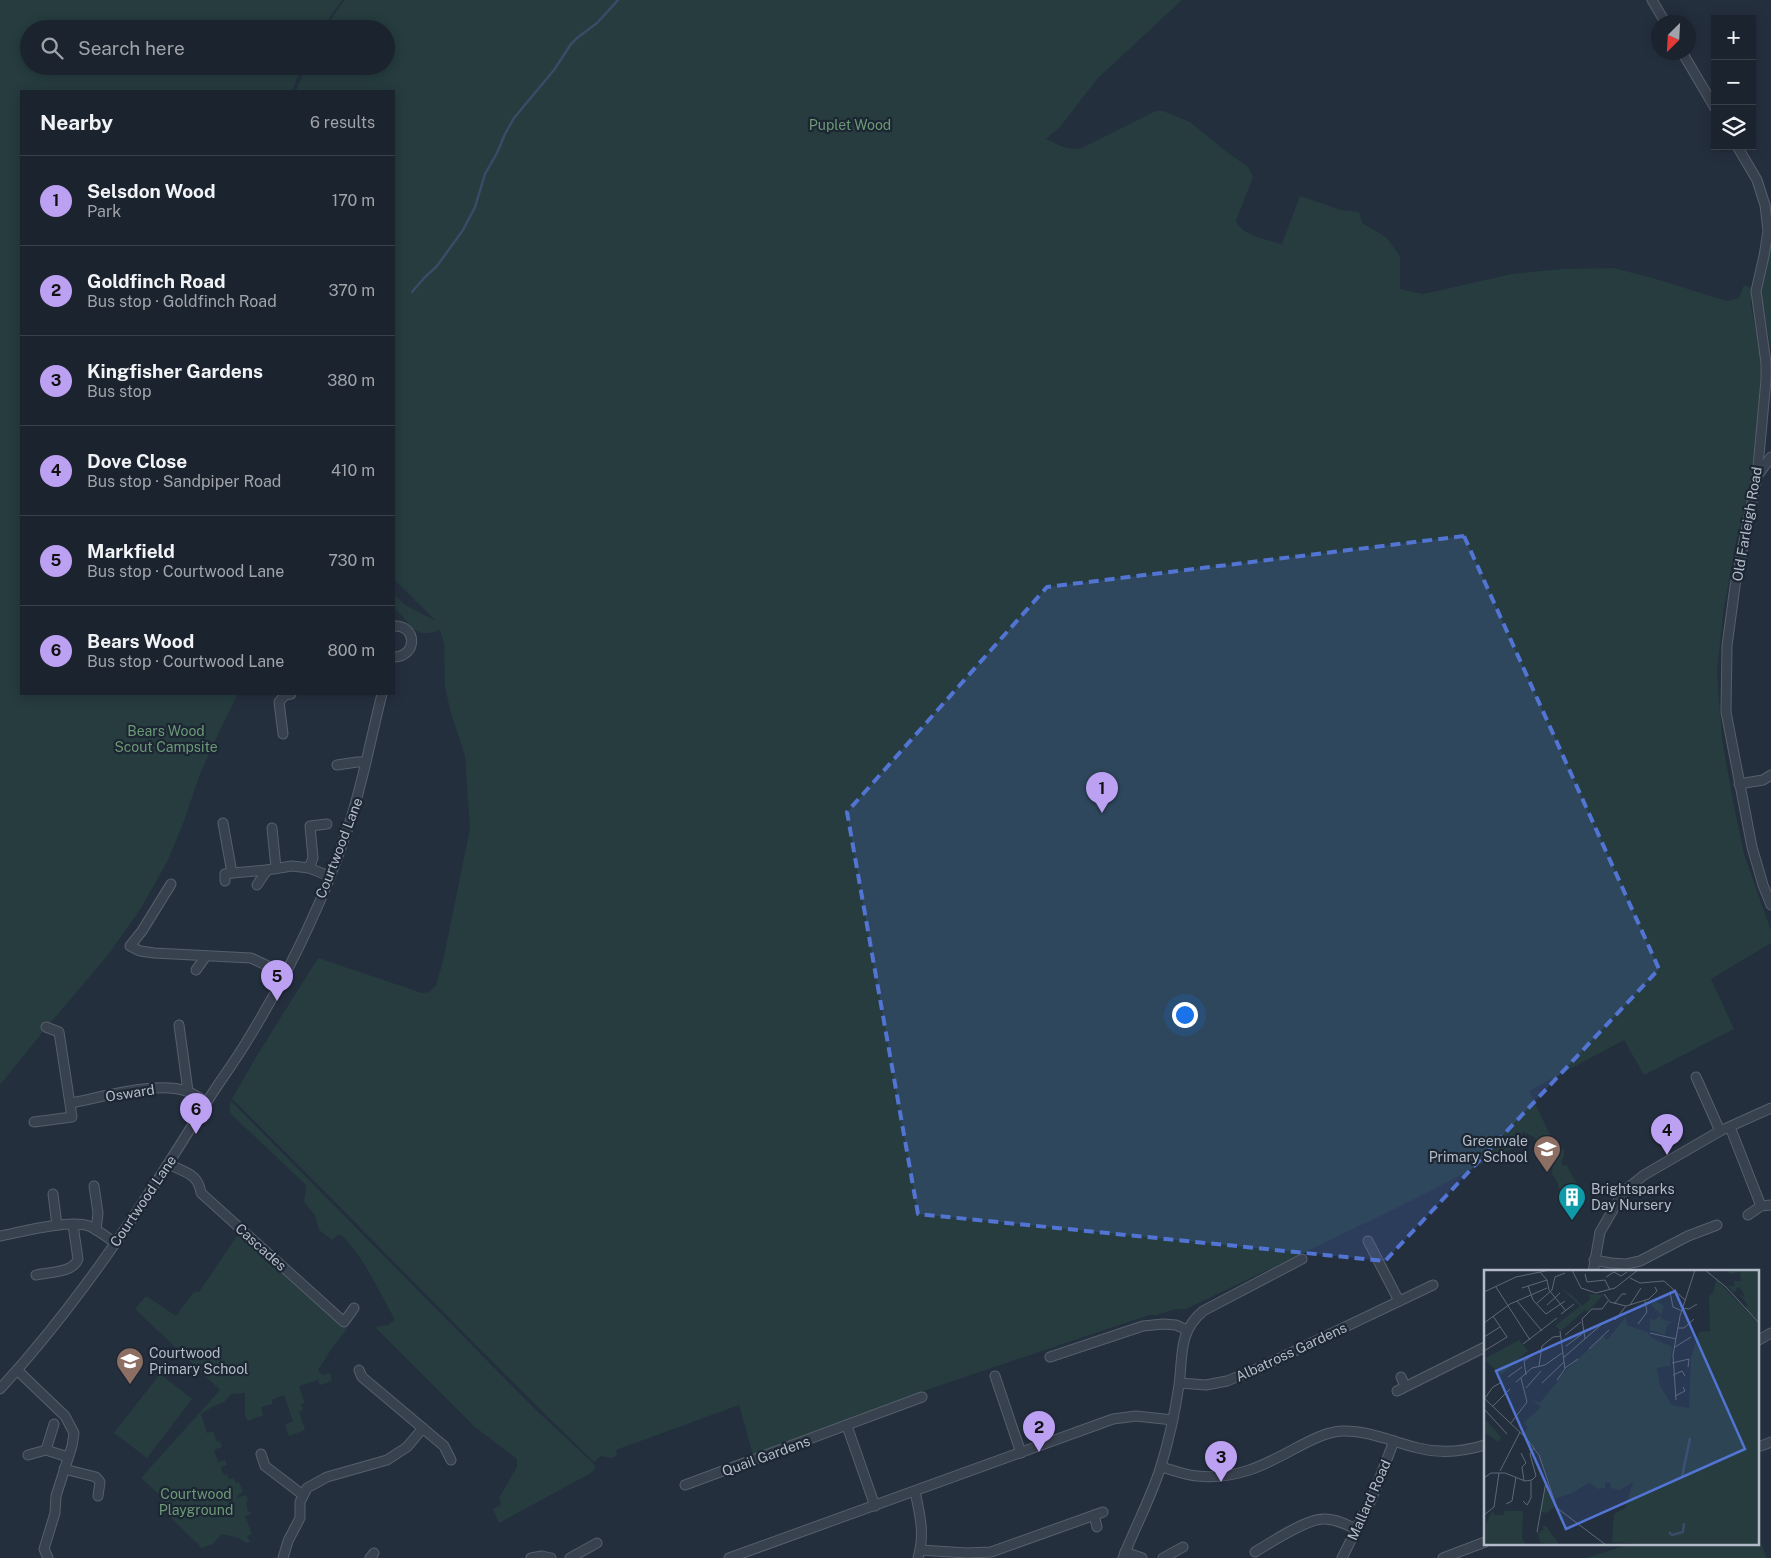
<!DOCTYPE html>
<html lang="en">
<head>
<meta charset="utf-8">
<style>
  body { margin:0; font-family:"Public Sans",sans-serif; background:#282f3a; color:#f1f3f6 }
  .controls { position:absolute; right:15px; top:15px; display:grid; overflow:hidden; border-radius:0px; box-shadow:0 2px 12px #0003 }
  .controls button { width:45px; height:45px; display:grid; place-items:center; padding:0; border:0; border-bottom:1px solid #39404a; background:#1b232e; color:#f1f3f6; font:25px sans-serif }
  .compass { position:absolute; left:1651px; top:15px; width:45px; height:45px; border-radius:50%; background:#1b232e; box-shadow:0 2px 12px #0003; rotate:204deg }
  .you { position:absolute; left:1184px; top:1014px; width:18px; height:18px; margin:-12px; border:4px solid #fff; border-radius:50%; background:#1a73e8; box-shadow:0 0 0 8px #1a73e833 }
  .badge { display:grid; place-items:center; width:32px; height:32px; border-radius:50%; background:#bca0f2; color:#111; font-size:16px; font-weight:700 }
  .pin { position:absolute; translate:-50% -41px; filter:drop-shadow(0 1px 2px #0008) }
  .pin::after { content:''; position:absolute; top:26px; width:18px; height:15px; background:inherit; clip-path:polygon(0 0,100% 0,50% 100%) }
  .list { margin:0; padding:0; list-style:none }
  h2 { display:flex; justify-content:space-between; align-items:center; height:65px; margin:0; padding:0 20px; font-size:21px }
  h2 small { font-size:16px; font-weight:400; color:#a0a4aa }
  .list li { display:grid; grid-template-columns:32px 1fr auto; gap:15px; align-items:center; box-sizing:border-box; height:90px; padding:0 20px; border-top:1px solid #39404a }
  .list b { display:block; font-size:19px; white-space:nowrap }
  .list p { margin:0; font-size:16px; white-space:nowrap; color:#a0a4aa }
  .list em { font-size:16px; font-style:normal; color:#a0a4aa }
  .icon { flex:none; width:28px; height:28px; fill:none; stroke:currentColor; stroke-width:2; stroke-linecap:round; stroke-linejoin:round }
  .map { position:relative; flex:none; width:1771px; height:1558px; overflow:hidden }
  .search { position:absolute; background:#1b232e; box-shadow:0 2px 12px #0003; left:20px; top:20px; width:375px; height:55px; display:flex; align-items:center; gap:12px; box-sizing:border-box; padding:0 18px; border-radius:28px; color:#a0a4aa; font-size:19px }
  .panel { position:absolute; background:#1b232e; box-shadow:0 2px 12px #0003; left:20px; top:90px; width:375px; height:605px; border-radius:0px }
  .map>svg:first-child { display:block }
  .green { fill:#263c3f }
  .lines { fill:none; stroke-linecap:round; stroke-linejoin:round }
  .stream { stroke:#394c67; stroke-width:2.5 }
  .minor-casing { stroke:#565f6c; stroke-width:11 }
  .minor { stroke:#38414e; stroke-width:9 }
  .marked { fill:#5274d3; fill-opacity:0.2; stroke:#5274d3; stroke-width:4; stroke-dasharray:10 6; stroke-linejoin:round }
  .labels { text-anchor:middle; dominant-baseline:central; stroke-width:4.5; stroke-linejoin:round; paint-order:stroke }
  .park-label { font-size:14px; fill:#6b9a76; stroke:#1d2633 }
  .street-label { font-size:14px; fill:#b4bcc9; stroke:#1d2633 }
  .poi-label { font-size:14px; fill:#b4bcc9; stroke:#1d2633; text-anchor:start }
  .inset-river { fill:none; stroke:#394c67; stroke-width:2.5 }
  .inset-road { fill:none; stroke:#5e6776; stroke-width:1 }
  .view { fill:#5274d3; fill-opacity:0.15; stroke:#5274d3; stroke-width:2.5 }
  .inset-edge { fill:none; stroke:#b4bcc9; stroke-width:2.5 }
</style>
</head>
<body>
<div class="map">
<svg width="1771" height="1558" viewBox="0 0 1771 1558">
  <rect width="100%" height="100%" fill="#242f3e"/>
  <g class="green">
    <path d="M 0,0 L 342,0 L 322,29 L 29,29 L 29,66 L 302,66 L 292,91 L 21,91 L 21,694 L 238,694 L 219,732 L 200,774 L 184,821 L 168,860 L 141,908 L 108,955 L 51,1022 L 49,1023 L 41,1034 L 0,1085 Z"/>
    <path d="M 344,0 L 1182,0 L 1097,79 L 1060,127 L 1046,139 L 1063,147 L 1075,149 L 1082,148 L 1156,111 L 1163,111 L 1190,122 L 1224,150 L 1248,167 L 1253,177 L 1236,221 C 1242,236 1268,240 1282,244 L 1300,196 L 1341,210 L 1359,212 L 1362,223 L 1386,237 L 1400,256 L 1400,289 L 1422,294 L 1428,293 L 1512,274 L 1562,269 L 1613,268 L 1649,277 L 1727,301 L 1739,298 L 1744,285 L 1751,288 L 1751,305 L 1761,360 L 1761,379 L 1752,478 L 1736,541 L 1723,614 L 1717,673 L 1722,739 L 1734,806 L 1744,854 L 1771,931 L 1771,943 L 1711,979 L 1734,1029 L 1644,1075 L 1624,1040 L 1529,1091 L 1551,1137 L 1564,1150 L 1564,1155 L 1561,1162 L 1563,1166 L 1567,1165 C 1570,1174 1582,1188 1582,1196 L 1580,1199 C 1554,1202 1563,1185 1552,1174 C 1553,1161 1553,1162 1544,1154 C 1542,1152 1542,1149 1541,1146 C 1536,1138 1531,1135 1523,1132 L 1519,1145 L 1403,1205 L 1186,1309 L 1175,1309 L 1157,1315 L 1149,1315 L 929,1389 L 753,1455 L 739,1405 L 616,1450 L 617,1455 L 612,1458 L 601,1456 L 594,1462 C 471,1343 354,1219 232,1099 L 256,1057 L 318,958 L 422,993 L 429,992 L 436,985 L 443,961 L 470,829 L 465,756 L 450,710 L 445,686 L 444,643 L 440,630 C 413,640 412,624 394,608 L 394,595 L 407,606 L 436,621 L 394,579 L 394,91 L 296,91 L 306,66 L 386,66 L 386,29 L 325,29 Z"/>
    <path d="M 1771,230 L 1771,349 L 1761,295 L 1762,279 Z"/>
    <path d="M 231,1101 L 535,1409 L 592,1462 L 596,1467 L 591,1473 L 499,1523 L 493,1509 L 501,1505 L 499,1498 L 517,1467 L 517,1459 L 475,1427 L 375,1327 L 388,1325 L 395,1320 C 381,1295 362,1253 341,1235 L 336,1236 L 332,1240 L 319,1230 L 315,1215 L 304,1202 L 306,1188 L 305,1184 L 232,1115 L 229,1110 Z"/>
    <path d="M 239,1233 L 347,1329 L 332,1348 L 318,1370 L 323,1375 L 330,1373 L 332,1381 L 320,1385 L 318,1380 L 299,1386 L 305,1403 L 301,1404 L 303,1410 L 299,1412 L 305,1430 L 289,1436 L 285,1425 L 293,1421 L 284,1395 L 272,1400 L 272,1404 L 261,1407 L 263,1415 L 248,1421 L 245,1416 L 245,1393 L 232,1394 L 224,1402 L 212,1407 L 201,1414 L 207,1433 L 213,1431 L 217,1442 L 220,1441 L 222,1447 L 214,1450 L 218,1462 L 225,1460 L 227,1465 L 221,1467 L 223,1475 L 227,1474 L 229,1479 L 233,1478 L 236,1483 L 239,1482 L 243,1492 L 239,1494 L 237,1498 L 246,1495 L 248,1501 L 246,1502 L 248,1512 L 250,1512 L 251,1514 L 245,1516 L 252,1534 L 247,1536 L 250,1542 L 247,1543 L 238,1538 L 222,1534 L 213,1544 L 202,1548 L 158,1505 L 164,1499 L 141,1478 L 220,1390 L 135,1309 L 146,1296 L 176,1316 L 194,1292 L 199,1292 Z"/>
    <path d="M 160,1374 L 192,1399 L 147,1458 L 114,1433 Z"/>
    <path d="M 1757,1534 L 1767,1558 L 1587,1558 L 1630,1544 L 1757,1544 Z"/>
  </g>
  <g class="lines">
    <path class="stream" d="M 412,292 L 424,278 L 437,266 L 463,230 L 475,207 L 485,174 L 497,153 L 505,134 L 514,118 L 554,70 L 571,44 L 577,38 L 597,23 L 618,0"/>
    <g class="minor-casing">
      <g id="minor">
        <path d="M 1652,0 L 1665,22"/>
        <path d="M 1682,52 L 1715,108"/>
        <path d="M 1737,146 L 1757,180 L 1765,205 L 1768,231 L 1764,256 L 1756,291 L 1766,363 L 1766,380 L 1757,477 L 1735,586 L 1727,646 L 1726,712 L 1752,847 L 1763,885 L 1771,905"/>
        <path d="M 1758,475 L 1771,457"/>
        <path d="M 394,626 C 417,625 418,656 394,657"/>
        <path d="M 283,734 L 279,702 L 285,695 L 291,694"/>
        <path d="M 337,765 L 357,762 L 366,762"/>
        <path d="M 1739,784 L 1763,780 L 1771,775"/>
        <path d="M 223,823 L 232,873 L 267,870 L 292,866 L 309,868 L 329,876"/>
        <path d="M 272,828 L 276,868"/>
        <path d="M 309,868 L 313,858 L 310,826 L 327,824"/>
        <path d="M 225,881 L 225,874 L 232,873"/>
        <path d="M 171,884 L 142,931 L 130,946 L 140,951 L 154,953 L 251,958 L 285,974"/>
        <path d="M 257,885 L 267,870"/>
        <path d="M 196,970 L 206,956"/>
        <path d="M 179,1025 L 188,1091"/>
        <path d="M 1696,1077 L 1720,1131"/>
        <path d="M 71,1103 C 102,1097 157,1081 186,1091 C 193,1093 200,1098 206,1102"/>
        <path d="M 34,1122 L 72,1117 L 59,1032 L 46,1027"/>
        <path d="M 1730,1127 L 1761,1206"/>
        <path d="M 169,1164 C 185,1173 198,1173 201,1193 L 344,1322 L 354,1308"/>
        <path d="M 94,1186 L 98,1213 L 96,1230"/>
        <path d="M 53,1194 L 57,1225"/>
        <path d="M 1748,1215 L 1761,1206 L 1771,1205"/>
        <path d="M 0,1236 C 21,1232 69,1219 89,1226 C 98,1230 107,1237 115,1243"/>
        <path d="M 1368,1241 L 1399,1301"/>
        <path d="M 1594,1260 L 1611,1263 L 1626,1264 L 1640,1261 L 1688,1236 L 1717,1225"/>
        <path d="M 1593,1272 L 1600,1232 L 1624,1191 L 1644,1175 L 1720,1131 L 1771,1108"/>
        <path d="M 36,1275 C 49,1272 73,1273 78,1259 L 73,1225"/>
        <path d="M 1757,1341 L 1771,1333"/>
        <path d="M 1050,1357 L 1143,1326 L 1163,1324 L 1176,1325 L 1187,1330"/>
        <path d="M 17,1370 L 65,1416 L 74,1433 L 72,1446 L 56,1496 L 55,1513 L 44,1549 L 48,1558"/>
        <path d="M 359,1370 L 362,1377 L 444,1446 L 451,1460"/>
        <path d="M 995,1376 L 1021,1453"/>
        <path d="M 1401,1377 L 1405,1386"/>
        <path d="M 1180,1383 L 1206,1385 L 1227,1381 L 1259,1368 L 1433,1285"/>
        <path d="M 0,1389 C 79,1303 144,1204 205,1105 C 218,1083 234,1063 247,1041 C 287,976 321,906 346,834 C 362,788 370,741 382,694"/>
        <path d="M 1397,1391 L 1485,1347"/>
        <path d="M 847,1426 L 875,1506"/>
        <path d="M 1761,1446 L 1771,1442"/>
        <path d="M 46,1450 L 54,1424"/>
        <path d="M 261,1454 L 265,1466 L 303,1495"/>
        <path d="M 28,1455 L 46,1450 L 68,1457"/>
        <path d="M 1161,1467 C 1173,1470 1185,1475 1197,1476 C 1235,1480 1263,1466 1294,1449 C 1309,1441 1327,1431 1344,1431 C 1370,1431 1393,1442 1418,1448 C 1441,1454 1462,1452 1485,1445"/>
        <path d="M 64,1469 L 96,1477 L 100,1482 L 98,1496"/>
        <path d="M 685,1485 L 922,1397"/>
        <path d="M 915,1492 C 920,1514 925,1535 918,1558"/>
        <path d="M 1094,1515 L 1097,1527"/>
        <path d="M 920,1550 L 967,1553 L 991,1552 L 1103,1512"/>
        <path d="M 1125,1552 L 1142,1558"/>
        <path d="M 1255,1552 C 1270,1543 1306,1519 1323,1519 C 1335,1518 1346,1525 1357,1529"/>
        <path d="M 283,1558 L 288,1541 L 300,1518 L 300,1502 L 307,1488 L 327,1477 L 387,1460 L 407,1447 L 423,1428"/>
        <path d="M 370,1558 L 374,1553"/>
        <path d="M 531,1558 L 542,1556 L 551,1558"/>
        <path d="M 570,1558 L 597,1543"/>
        <path d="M 729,1558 L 1113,1419 L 1136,1416 L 1173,1420"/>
        <path d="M 1123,1558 C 1135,1527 1151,1498 1161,1466 C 1169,1440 1175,1412 1179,1385 C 1183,1356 1178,1332 1203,1311 L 1302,1259"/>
        <path d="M 1163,1558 L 1183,1547"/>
        <path d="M 1342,1558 L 1372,1498 L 1394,1441"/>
        <path d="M 1443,1558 L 1485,1542"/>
      </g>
    </g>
    <use href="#minor" class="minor"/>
  </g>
  <path class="marked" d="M 1464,536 L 1659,969 L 1385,1261 L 918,1214 L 847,812 L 1047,587 Z"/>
  <defs>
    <g id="school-pin" transform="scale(1.4375)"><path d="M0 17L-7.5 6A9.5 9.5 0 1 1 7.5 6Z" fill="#8d6e63" stroke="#1d2633"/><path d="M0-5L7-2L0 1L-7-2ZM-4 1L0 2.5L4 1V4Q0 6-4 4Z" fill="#fff"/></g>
    <g id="building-pin" transform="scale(1.4375)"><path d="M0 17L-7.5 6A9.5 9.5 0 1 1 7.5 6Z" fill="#0f9aa8" stroke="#1d2633"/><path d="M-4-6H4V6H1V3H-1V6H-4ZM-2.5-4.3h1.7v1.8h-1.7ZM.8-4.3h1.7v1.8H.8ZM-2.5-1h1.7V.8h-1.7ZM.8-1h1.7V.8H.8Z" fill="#fff"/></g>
  </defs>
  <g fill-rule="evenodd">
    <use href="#school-pin" x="1547" y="1149"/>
    <use href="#building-pin" x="1572" y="1197"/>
    <use href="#school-pin" x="130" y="1361"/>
  </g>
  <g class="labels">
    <g class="park-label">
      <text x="850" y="125">Puplet Wood</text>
      <text x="166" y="731">Bears Wood<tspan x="166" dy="16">Scout Campsite</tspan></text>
      <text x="196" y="1494">Courtwood<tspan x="196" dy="16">Playground</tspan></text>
    </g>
    <g class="street-label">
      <text transform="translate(1747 524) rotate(-80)">Old Farleigh Road</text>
      <text transform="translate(339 848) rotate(-69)">Courtwood Lane</text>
      <text transform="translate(130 1093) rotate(-9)">Osward</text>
      <text transform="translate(143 1201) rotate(-56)">Courtwood Lane</text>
      <text transform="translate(261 1247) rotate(42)">Cascades</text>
      <text transform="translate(1291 1352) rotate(-25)">Albatross Gardens</text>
      <text transform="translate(766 1456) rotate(-20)">Quail Gardens</text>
      <text transform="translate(1369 1500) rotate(-66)">Mallard Road</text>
    </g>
    <g class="poi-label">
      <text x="1528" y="1141" text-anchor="end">Greenvale<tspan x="1528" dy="16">Primary School</tspan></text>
      <text x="1591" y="1189">Brightsparks<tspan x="1591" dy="16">Day Nursery</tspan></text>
      <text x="149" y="1353">Courtwood<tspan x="149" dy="16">Primary School</tspan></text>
    </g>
  </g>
  <g transform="translate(1484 1270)">
    <rect width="275" height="275" fill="#242f3e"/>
    <path d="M 245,0 L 275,0 L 275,53 L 261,38 L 264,35 L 255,24 L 261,28 L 258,20 L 254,17 L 250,23 L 244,16 L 251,16 L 250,11 L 257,11 L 256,2 L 246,4 ZM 232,9 L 275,54 L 275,275 L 153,275 L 156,274 L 128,272 L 130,244 L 141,238 L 149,212 L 136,220 L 127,218 L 126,212 L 121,212 L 121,218 L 114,219 L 105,213 L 88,223 L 71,229 L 54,182 L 39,164 L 44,157 L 39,153 L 57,137 L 47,129 L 56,133 L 82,100 L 119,66 L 123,70 L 142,47 L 143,55 L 163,62 L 168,68 L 188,77 L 186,96 L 173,98 L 176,116 L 188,135 L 205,138 L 207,87 L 215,62 L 226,61 L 225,26 L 229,23 ZM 77,18 L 88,25 L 98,36 L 106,29 L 104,24 L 119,25 L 104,42 L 101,40 L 77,61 L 71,56 L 96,36 ZM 171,31 L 180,36 L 176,48 L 189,53 L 184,54 L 181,65 L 166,60 L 166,48 L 170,50 L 177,45 L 167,35 ZM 35,70 L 44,81 L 17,105 L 0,89 ZM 0,148 L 17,167 L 15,172 L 0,162 ZM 62,212 L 72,236 L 62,243 L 56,242 ZM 8,241 L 11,245 L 20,245 L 20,241 L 39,241 L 38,268 L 42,275 L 2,275 L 2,254 ZM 59,256 L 62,256 L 76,275 L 57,273 L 53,263 L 59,260 Z" fill="#263c3f"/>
    <path class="inset-river" d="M 198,207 L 206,168M 185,262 L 188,265 L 199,262 L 200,253"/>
    <path class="inset-road" d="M 88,0 L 97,18 L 112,23 L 131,18 L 154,0M 221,0 L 242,17 L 275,53M 56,2 L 63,10 L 65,20 L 82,41M 101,4 L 103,12 L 121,10 L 126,20M 122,7 L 130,2 L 137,6 L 143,2M 146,8 L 156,13 L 180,11 L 201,30M 44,16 L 49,30 L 62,44 L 81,31M 12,17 L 46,70M 38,18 L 63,10M 0,22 L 32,7 L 66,0M 186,22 L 189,37 L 198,41M 120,24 L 126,32 L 142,36 L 165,29 L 173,21 L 171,17M 33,31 L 58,61M 52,34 L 68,20 L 71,7 L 81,3M 130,34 L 138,24 L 142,24M 63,35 L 76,23M 146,35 L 157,18M 199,38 L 205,39 L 213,34M 77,44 L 90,34M 131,50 L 142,36M 0,53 L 26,34 L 63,18M 154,54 L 163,42 L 161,31M 194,58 L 200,58 L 210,49M 166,63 L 192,69M 81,65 L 97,52M 0,67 L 16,57M 101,69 L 98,49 L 108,39 L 118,39 L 124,31M 39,74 L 73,48M 82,76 L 98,64M 191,77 L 207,67M 105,79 L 125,60M 0,81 L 23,67 L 9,46M 79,88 L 118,54M 188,93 L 205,89 L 204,97M 55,96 L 58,76 L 69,67 L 77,66M 81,98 L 94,89M 42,105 L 40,91 L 55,81M 189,105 L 198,101 L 201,106M 24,107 L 38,97M 73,110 L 81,99 L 76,61M 32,112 L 48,98 L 61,95 L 78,83M 58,113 L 80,92M 42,118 L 57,101M 191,126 L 201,121 L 199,117M 0,128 L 43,169 L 55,185 L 73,238 L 122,275M 1,128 L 9,117 L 18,112M 192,130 L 189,85 L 196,46 L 211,0M 9,136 L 26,119M 1,140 L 23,164M 27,153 L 43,132 L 37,108M 37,183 L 42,193 L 38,197 L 40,211M 16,201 L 36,162M 0,208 L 7,203 L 21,203 L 41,211 L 48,210 L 52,206 L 46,184 L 50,178M 39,231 L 43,235 L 47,228 L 47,211M 22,234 L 28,231 L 32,207M 0,245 L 10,237 L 15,203M 53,262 L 62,212"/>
    <path class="view" d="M 191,21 L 261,179 L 82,259 L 12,101 Z"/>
    <rect width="275" height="275" class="inset-edge"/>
  </g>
</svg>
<div class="controls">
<button>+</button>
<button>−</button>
<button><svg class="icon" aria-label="layers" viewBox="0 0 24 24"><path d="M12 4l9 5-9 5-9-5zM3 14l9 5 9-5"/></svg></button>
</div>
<svg class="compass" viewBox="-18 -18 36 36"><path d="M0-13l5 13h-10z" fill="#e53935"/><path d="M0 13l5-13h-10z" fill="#a0a4aa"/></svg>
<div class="you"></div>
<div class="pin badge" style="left:1102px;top:813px">1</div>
<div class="pin badge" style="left:1039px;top:1452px">2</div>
<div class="pin badge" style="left:1221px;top:1482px">3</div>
<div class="pin badge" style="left:1667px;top:1155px">4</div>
<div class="pin badge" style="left:277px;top:1001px">5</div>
<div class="pin badge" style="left:196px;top:1134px">6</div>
<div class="search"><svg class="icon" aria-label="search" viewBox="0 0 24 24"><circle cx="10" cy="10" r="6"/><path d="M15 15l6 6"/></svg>Search here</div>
<section class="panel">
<h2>Nearby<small>6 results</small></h2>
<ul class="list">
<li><span class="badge">1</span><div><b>Selsdon Wood</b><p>Park</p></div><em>170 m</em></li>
<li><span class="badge">2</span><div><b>Goldfinch Road</b><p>Bus stop · Goldfinch Road</p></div><em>370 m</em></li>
<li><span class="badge">3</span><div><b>Kingfisher Gardens</b><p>Bus stop</p></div><em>380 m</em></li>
<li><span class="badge">4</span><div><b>Dove Close</b><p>Bus stop · Sandpiper Road</p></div><em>410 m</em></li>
<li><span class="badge">5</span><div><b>Markfield</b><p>Bus stop · Courtwood Lane</p></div><em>730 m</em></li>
<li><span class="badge">6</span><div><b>Bears Wood</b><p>Bus stop · Courtwood Lane</p></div><em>800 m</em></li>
</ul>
</section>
</div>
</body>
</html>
